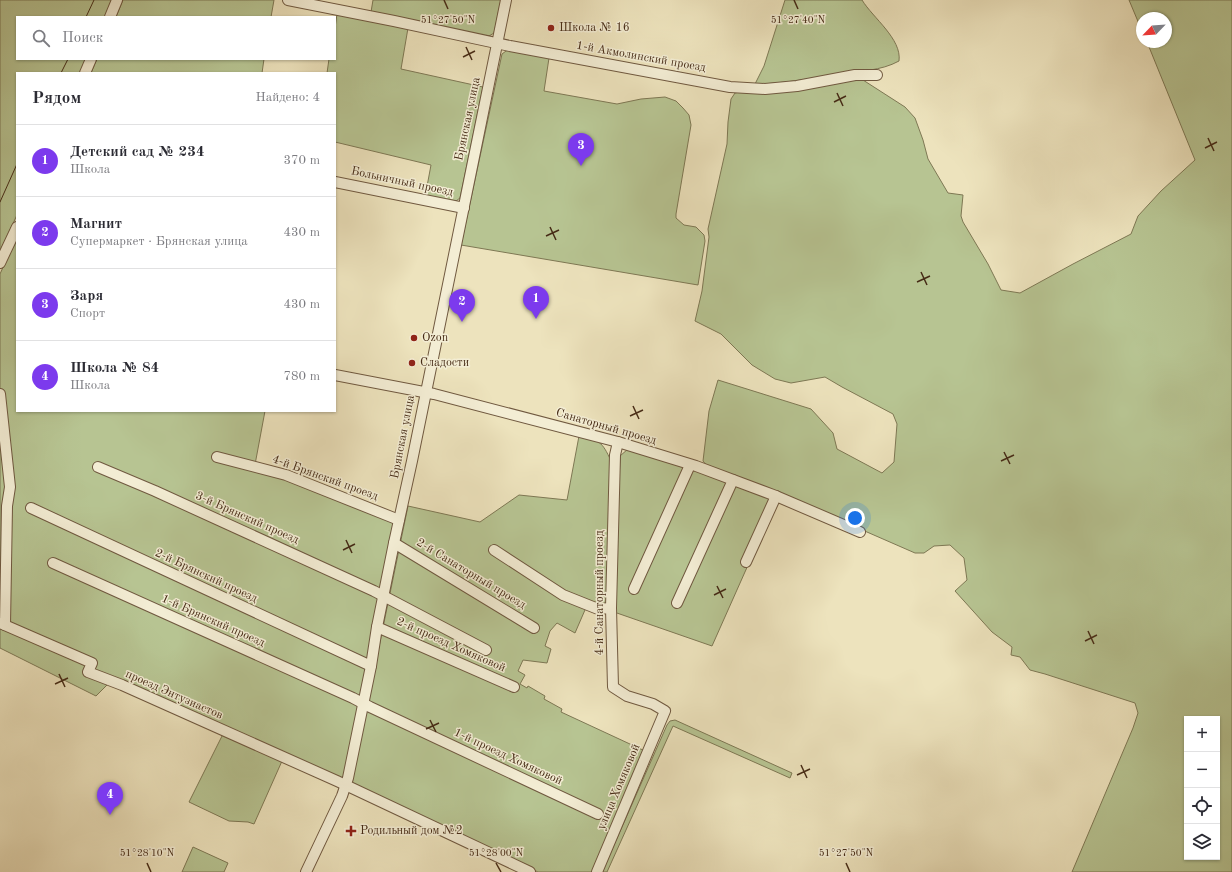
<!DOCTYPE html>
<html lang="ru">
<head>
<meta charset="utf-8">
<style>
  body { margin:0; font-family:"Old Standard TT",serif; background:#f2f2f3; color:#2b2b33 }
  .controls { position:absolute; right:12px; bottom:12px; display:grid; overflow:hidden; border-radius:0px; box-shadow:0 1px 3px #0004 }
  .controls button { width:36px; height:36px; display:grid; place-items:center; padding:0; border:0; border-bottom:1px solid #e1e1e2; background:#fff; color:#2b2b33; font:20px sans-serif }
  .compass { position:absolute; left:1136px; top:12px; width:36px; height:36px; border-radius:50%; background:#fff; box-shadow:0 1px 3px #0004; rotate:245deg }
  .you { position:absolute; left:855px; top:518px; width:14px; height:14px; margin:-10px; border:3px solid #fff; border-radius:50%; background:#1a73e8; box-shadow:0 0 0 6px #1a73e833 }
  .badge { display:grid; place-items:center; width:26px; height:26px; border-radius:50%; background:#7c3aed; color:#fff; font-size:13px; font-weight:700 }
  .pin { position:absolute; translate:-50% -33px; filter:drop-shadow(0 1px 2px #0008) }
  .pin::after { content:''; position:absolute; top:21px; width:14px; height:12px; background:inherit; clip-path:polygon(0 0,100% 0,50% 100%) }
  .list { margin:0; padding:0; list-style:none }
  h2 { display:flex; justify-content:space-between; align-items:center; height:52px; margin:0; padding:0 16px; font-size:17px }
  h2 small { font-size:13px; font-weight:400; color:#7c7c81 }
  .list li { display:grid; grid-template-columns:26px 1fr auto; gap:12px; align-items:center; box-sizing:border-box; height:72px; padding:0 16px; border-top:1px solid #e1e1e2 }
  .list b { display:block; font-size:15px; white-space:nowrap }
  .list p { margin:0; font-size:13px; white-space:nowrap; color:#7c7c81 }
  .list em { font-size:13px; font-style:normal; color:#7c7c81 }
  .icon { flex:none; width:22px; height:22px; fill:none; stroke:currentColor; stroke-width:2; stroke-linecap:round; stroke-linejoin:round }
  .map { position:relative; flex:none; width:1232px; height:872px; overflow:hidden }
  .search { position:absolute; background:#fff; box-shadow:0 1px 3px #0004; left:16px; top:16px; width:320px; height:44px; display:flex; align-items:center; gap:10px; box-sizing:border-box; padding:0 14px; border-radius:0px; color:#7c7c81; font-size:15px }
  .panel { position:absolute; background:#fff; box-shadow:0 1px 3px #0004; left:16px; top:72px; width:320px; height:340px; border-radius:0px }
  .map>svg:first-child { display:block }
  .green { fill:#b7c492; stroke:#7e7854; fill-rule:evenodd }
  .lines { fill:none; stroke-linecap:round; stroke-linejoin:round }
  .minor-casing { stroke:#705940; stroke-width:12 }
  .minor { stroke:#f3edd4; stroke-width:10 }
  .tram { stroke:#462b16; stroke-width:1 }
  .ticks { fill:none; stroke:#462b16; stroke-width:1.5 }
  .poi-dot { fill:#8f2418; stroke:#f3edd4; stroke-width:1.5 }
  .labels { text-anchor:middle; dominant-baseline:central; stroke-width:3; stroke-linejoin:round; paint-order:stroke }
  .poi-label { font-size:12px; fill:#462b16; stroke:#f3edd4; text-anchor:start }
  .street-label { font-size:12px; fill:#462b16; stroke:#f3edd4 }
  .ticks-label { font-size:10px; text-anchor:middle; fill:#462b16; stroke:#f3edd4; stroke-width:3; stroke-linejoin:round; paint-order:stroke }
</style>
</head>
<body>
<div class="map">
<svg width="1232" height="872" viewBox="0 0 1232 872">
  <rect width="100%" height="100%" fill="#ede3bd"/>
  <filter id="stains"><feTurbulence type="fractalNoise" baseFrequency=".005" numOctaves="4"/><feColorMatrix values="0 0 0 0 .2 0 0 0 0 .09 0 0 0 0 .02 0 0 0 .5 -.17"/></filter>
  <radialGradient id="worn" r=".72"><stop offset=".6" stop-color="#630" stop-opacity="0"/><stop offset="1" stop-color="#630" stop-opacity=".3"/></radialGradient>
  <g class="green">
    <path d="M 0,0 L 112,0 L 105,17 L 17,17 L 17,59 L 86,59 L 80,73 L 17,73 L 17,215 L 0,251 Z"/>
    <path d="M 123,0 L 274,0 L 271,17 L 116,17 Z"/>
    <path d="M 373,0 L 501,0 L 494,33 L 489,36 L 483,36 L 371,12 Z"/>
    <path d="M 785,0 L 862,0 C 873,18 902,39 899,61 C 881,71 859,71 839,74 C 811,78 783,84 755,84 L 764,66 Z"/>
    <path d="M 1129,0 L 1232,0 L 1232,872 L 1072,872 L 1133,728 L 1138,713 L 1135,703 L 1045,674 L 1030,670 L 1020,657 L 1011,655 L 1012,647 L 992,632 L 955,591 L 967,580 L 964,558 L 950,545 L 934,546 L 924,553 L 915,553 L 780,494 L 708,467 L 703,461 L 709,411 L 718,380 L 811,409 L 833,433 L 837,449 L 882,473 L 894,462 L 897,424 L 893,414 L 842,387 L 825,377 L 791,383 L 775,379 L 752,365 L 721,334 L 695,321 L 702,291 L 709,237 L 708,229 L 727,144 L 728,122 L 731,99 L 735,93 L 744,91 L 848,80 L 863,80 L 905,107 L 915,118 L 923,140 L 928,159 L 948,193 L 963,195 L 961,216 L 963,222 L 988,264 L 1001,290 L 1020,293 L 1073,264 L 1131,234 L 1138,216 L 1161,191 L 1195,160 L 1147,42 L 1166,42 L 1166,18 L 1142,18 L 1142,31 ZM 1187,719 L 1217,719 L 1217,857 L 1187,857 Z"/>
    <path d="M 337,14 L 408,28 L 401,69 L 483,87 L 460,198 L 456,201 L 425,197 L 431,165 L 335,142 L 335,73 L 327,73 L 329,59 L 335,59 L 335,28 Z"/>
    <path d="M 511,50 L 549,58 L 544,91 L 617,104 L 641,99 L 665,97 L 676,101 L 683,108 L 689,115 L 691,125 L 676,214 L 676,218 L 684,225 L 696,227 L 704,235 L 705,241 L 698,285 L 461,245 L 502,54 L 506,51 Z"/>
    <path d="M 97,59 L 264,59 L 262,73 L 91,73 Z"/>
    <path d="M 17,236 L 17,411 L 265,411 L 254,470 L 287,479 L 396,521 L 344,776 L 341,778 L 109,683 L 96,696 L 0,648 L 0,274 Z"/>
    <path d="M 579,436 C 599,440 602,441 611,461 L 607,611 L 588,603 L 575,633 L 557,623 L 550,631 L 545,646 L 551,649 L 547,663 L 523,660 L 518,671 L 525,675 L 520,684 L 527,688 L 528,686 L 545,696 L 544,699 L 562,709 L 561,712 L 645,751 L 593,872 L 538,872 L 355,785 L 352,783 L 352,778 L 408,506 L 480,522 L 519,495 L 567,500 Z"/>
    <path d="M 628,449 L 729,481 L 773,499 L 773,509 L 712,646 L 614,612 L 620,456 Z"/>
    <path d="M 675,720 L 792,773 L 790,778 L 673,726 L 607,872 L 602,872 L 667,725 L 670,721 Z"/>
    <path d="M 223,734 L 282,761 L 254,824 L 248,822 L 229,821 L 189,802 Z"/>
    <path d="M 193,847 L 228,863 L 224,872 L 182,872 Z"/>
  </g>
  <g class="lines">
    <g class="minor-casing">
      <g id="minor">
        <path d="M 288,0 L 394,21 L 510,46 L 730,87 L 765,89 L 797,86 L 855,75 L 877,75"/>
        <path d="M 110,17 L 117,0"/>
        <path d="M 85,73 L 91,59"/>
        <path d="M 335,182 L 464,208"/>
        <path d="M 0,263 L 17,227"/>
        <path d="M 335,375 L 434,394 L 618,442 L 696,466 L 776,496 L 860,532"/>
        <path d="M 0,394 L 10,487 L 7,506 L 5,625"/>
        <path d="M 217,457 L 286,475 L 399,520"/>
        <path d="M 98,467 L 155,491 L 374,591 L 486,650"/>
        <path d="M 31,508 L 371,666"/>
        <path d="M 394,543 L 534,628"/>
        <path d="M 494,550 L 563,595 L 598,609 L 611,608"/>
        <path d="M 746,562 L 776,496"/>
        <path d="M 53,563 L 353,698 L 370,707 L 598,814"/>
        <path d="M 634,589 L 690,465"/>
        <path d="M 677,603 L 733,480"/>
        <path d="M 0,623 L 92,663 L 88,672 L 122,685 L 337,781 L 530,872"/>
        <path d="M 377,627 L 514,687"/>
        <path d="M 306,872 L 342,796 L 348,778 L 371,666 L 377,627 L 394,543 L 412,461 L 506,0"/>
        <path d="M 597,872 L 665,711 L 653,704 L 627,696 L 613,687 L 611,608 L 615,455 L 618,442"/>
      </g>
    </g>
    <use href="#minor" class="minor"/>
    <g class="tram">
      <path d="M 86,17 L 94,0"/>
      <path d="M 61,73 L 68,59"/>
      <path d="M 0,202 L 17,164"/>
    </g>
  </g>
  <path class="ticks" d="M 444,0 L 448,9M 794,0 L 798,9M 466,47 L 472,60M 463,57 L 475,51M 837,93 L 843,106M 834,102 L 846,96M 1208,138 L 1214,151M 1205,148 L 1217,142M 550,227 L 556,240M 546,236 L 559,230M 921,272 L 927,285M 917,282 L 930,276M 633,406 L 639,419M 630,416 L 643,410M 1004,452 L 1010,464M 1001,461 L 1014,455M 346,540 L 352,553M 343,550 L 355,544M 717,586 L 723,598M 714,595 L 726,589M 1088,631 L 1094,644M 1085,641 L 1097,635M 59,674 L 65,687M 55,684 L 68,678M 430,720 L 436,732M 426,729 L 439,723M 801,765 L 807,778M 797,775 L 810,769M 147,863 L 151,872M 496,863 L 501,872M 846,863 L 850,872"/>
  <g class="poi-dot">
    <circle cx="551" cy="28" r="4"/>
    <circle cx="414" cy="338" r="4"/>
    <circle cx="412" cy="363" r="4"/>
    <path d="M349 825h4v4h4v4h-4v4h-4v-4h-4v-4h4z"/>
  </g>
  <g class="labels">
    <g class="poi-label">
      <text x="559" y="28">Школа № 16</text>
      <text x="422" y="338">Ozon</text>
      <text x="420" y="363">Сладости</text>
      <text x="360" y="831">Родильный дом №2</text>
    </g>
    <g class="street-label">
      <text transform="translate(641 57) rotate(10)">1-й Акмолинский проезд</text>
      <text transform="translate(468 119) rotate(-78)">Брянская улица</text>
      <text transform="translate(402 182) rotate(12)">Больничный проезд</text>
      <text transform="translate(606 427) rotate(16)">Санаторный проезд</text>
      <text transform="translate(403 437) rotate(-79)">Брянская улица</text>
      <text transform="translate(325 478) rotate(20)">4-й Брянский проезд</text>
      <text transform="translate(247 518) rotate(24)">3-й Брянский проезд</text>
      <text transform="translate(471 574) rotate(31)">2-й Санаторный проезд</text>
      <text transform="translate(206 576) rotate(25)">2-й Брянский проезд</text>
      <text transform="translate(600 593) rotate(-90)">4-й Санаторный проезд</text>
      <text transform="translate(213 621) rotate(24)">1-й Брянский проезд</text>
      <text transform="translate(451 645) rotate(24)">2-й проезд Хомяковой</text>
      <text transform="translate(174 695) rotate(24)">проезд Энтузиастов</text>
      <text transform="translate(508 757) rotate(25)">1-й проезд Хомяковой</text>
      <text transform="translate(619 787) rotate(-67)">улица Хомяковой</text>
    </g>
  </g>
  <g class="ticks-label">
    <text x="448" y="23">51°27'50"N</text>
    <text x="798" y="23">51°27'40"N</text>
    <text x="147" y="856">51°28'10"N</text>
    <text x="496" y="856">51°28'00"N</text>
    <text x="846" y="856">51°27'50"N</text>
  </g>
  <rect width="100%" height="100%" filter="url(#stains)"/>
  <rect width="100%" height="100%" fill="url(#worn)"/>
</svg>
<div class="controls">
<button>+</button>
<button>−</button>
<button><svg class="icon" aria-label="locate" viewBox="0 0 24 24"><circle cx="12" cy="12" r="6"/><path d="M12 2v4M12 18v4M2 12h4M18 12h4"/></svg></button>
<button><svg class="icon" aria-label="layers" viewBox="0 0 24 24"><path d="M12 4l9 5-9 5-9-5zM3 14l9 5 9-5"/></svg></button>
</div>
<svg class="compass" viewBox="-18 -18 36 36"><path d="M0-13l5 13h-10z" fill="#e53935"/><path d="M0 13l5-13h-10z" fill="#7c7c81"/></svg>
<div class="you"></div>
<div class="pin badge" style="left:536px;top:319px">1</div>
<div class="pin badge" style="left:462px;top:322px">2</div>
<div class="pin badge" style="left:581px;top:166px">3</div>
<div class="pin badge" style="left:110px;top:815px">4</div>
<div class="search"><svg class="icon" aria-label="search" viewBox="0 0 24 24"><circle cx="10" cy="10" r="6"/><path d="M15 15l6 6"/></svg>Поиск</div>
<section class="panel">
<h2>Рядом<small>Найдено: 4</small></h2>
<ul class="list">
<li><span class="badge">1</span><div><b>Детский сад № 234</b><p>Школа</p></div><em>370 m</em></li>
<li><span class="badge">2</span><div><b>Магнит</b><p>Супермаркет · Брянская улица</p></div><em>430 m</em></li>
<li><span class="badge">3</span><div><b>Заря</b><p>Спорт</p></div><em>430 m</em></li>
<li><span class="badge">4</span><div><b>Школа № 84</b><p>Школа</p></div><em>780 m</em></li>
</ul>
</section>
</div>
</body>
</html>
